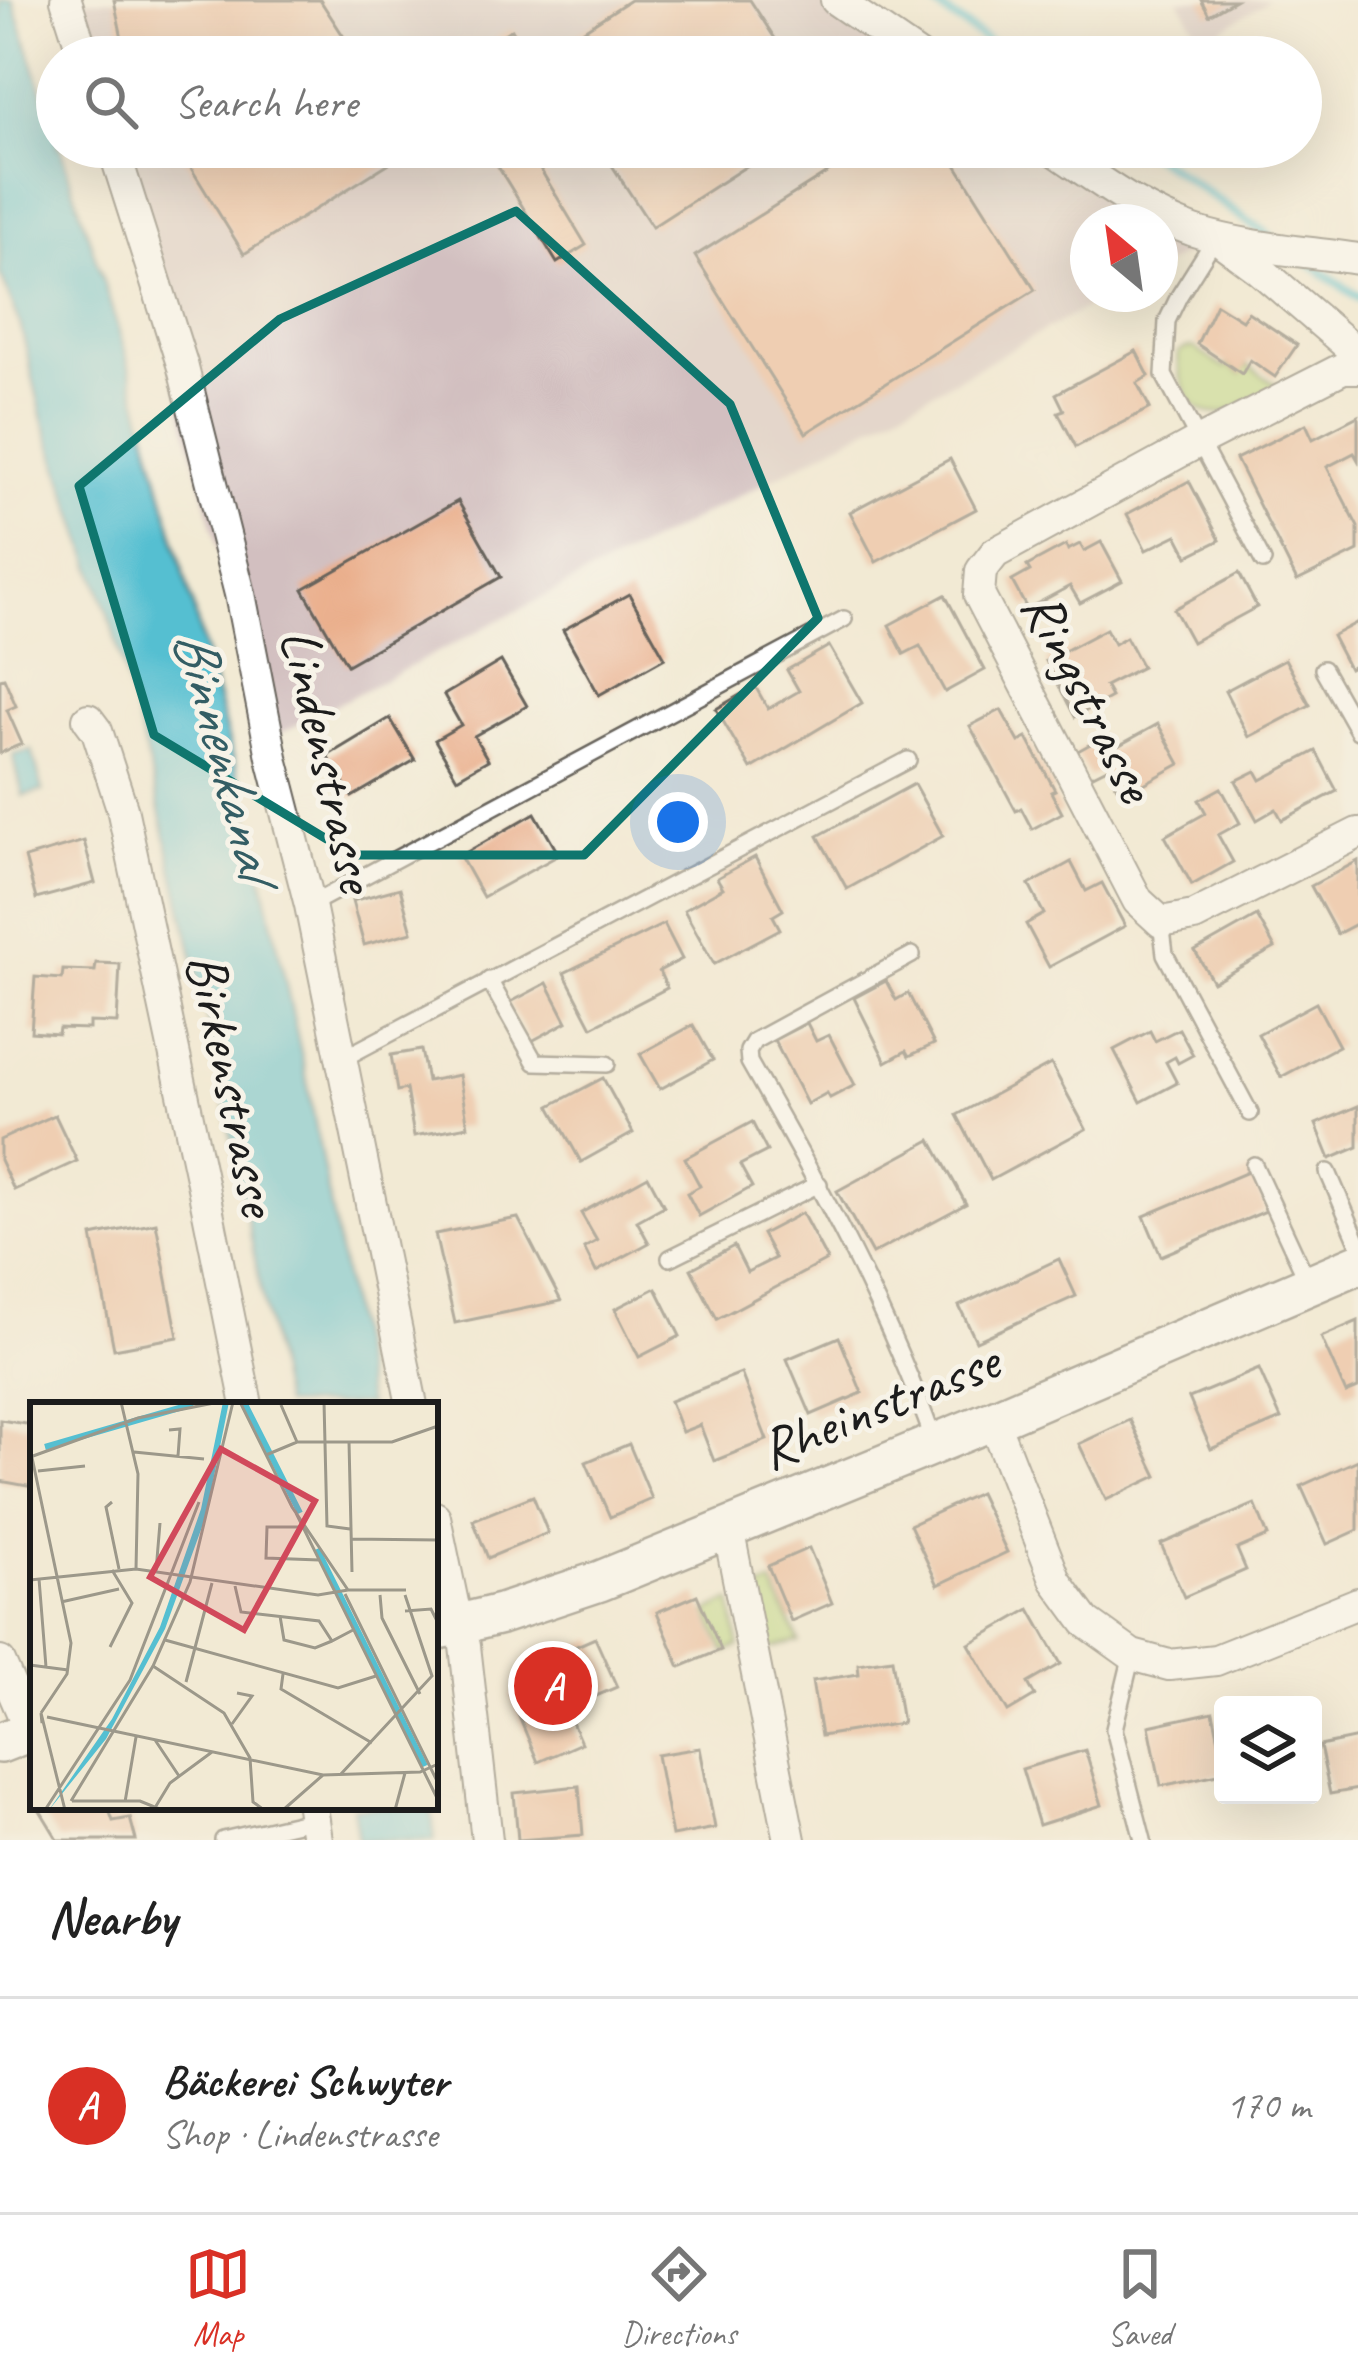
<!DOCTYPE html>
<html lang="en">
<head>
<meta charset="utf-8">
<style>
  body { margin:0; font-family:Caveat,sans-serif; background:#f6f6f6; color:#222 }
  .controls { position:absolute; right:36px; bottom:36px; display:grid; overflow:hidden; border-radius:12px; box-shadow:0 12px 48px #0002 }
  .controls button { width:108px; height:108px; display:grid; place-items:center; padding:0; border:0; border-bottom:3px solid #e0e0e0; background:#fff; color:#222; font:60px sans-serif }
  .compass { position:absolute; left:1070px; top:204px; width:108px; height:108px; border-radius:50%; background:#fff; box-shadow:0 12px 48px #0002; rotate:331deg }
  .you { position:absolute; left:678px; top:822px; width:42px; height:42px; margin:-30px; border:9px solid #fff; border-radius:50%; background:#1a73e8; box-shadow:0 0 0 18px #1a73e833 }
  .badge { display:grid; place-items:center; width:78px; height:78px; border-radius:50%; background:#d93025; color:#fff; font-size:39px; font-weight:700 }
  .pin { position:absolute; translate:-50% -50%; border:6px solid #fff; box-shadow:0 3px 12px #0006 }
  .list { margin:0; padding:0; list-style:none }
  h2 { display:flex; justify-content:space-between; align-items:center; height:156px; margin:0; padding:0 48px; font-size:51px }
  h2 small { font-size:39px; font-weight:400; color:#767676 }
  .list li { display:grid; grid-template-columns:78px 1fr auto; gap:36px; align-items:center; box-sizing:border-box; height:216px; padding:0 48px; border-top:3px solid #e0e0e0 }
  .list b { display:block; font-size:45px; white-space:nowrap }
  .list p { margin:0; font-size:39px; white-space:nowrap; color:#767676 }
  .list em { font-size:39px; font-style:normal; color:#767676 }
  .icon { flex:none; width:66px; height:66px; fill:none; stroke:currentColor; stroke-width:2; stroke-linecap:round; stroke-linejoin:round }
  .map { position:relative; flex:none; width:1358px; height:1840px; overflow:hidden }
  .search { position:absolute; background:#fff; box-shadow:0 12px 48px #0002; left:36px; right:36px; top:36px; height:132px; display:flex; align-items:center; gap:30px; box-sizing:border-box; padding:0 42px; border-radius:66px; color:#767676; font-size:45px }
  .sheet { height:372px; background:#fff }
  nav { display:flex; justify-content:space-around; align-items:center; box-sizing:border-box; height:168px; border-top:3px solid #e0e0e0; background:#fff; font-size:33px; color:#767676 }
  nav a { display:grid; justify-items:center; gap:6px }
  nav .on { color:#d93025 }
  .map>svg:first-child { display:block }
  .industrial { fill:#d2bfc0 }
  .green { fill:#bad77e; stroke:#6b7a4d; stroke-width:3 }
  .water { fill:#55bfd1; stroke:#386e76; stroke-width:3 }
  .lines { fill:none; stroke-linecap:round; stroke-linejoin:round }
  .stream { stroke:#55bfd1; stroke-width:10 }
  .building { fill:#eaae8b }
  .service-casing { stroke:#67645c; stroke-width:20 }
  .minor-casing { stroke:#67645c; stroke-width:34 }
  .tertiary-casing { stroke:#67645c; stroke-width:44 }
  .service { stroke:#fff; stroke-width:15 }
  .minor { stroke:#fff; stroke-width:30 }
  .tertiary { stroke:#fff; stroke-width:39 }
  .marked { fill:none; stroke:#0f766e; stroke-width:9; stroke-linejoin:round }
  .labels { text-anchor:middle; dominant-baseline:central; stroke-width:10; stroke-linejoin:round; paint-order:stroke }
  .street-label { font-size:57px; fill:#1c1c1c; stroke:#f7f3e8 }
  .water-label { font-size:60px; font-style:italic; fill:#335d64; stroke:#f7f3e8 }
  .inset-river { fill:none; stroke:#55bfd1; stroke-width:6 }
  .inset-road { fill:none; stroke:#9c988a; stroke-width:3 }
  .view { fill:#d1495b; fill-opacity:0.15; stroke:#d1495b; stroke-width:6 }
  .inset-edge { fill:none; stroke:#1c1c1c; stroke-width:6 }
</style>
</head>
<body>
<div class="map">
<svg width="1358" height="1840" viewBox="0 0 1358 1840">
  <rect width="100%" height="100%" fill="#f7f3e8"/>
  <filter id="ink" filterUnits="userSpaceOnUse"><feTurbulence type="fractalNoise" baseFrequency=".00833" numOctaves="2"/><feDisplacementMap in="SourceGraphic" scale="24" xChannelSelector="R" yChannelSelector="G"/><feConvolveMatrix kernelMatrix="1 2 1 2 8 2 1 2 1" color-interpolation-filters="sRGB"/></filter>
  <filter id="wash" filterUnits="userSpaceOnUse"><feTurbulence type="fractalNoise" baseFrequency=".004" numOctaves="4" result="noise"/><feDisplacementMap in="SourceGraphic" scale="48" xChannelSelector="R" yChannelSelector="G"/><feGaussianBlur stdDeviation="2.7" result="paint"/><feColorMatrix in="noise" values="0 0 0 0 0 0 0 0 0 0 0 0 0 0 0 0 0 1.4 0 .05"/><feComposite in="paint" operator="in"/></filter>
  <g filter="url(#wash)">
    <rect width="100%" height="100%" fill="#f2ead4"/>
    <g class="industrial">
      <path d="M 66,0 L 836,0 L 919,57 L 84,57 Z"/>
      <path d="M 1179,0 L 1269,0 L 1203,41 Z"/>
      <path d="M 113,147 L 1050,147 L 1216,237 L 1160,267 L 1160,222 L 1088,222 L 1088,294 L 1111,294 L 801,464 L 268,740 Z"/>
    </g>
    <g class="green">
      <path d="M 1187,348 L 1194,348 L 1224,368 L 1228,365 L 1241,374 L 1247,365 L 1278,386 C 1261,394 1243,407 1225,412 C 1189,421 1178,379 1178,353 Z"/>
      <path d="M 772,1584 L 799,1641 L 766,1650 L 754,1592 Z"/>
      <path d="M 731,1601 L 739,1646 L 725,1652 L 707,1612 Z"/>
    </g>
    <g class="water">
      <path d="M 0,0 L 13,0 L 57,137 L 57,147 L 60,147 L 124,347 L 251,825 L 307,1080 L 368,1405 L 283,1405 L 215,1052 L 154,785 L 111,623 L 43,420 L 20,324 L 0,273 Z"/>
      <path d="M 32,750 L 43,791 L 23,796 L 13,755 Z"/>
      <path d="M 353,1807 L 431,1807 L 435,1840 L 358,1840 Z"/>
    </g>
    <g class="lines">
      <g class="stream">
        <path d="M 928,0 L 1010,57"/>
        <path d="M 1141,147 L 1271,237"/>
        <path d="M 1306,261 L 1358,297"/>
      </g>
    </g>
    <g id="blocks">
      <g class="building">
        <path d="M 114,0 L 320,0 L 357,57 L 126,57 Z"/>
        <path d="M 630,0 L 750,0 L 787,57 L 542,57 Z"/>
        <path d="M 1201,0 L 1235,0 L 1209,15 Z"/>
        <path d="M 512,29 L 526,53 L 519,57 L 466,57 Z"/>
        <path d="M 178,147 L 415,147 L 244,254 Z"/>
        <path d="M 486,147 L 527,147 L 586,245 L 557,263 Z"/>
        <path d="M 600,147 L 776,147 L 652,227 Z"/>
        <path d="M 868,147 L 945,147 L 1035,290 L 806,433 L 695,256 Z"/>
        <path d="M 1216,304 L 1242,320 L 1248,312 L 1297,345 L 1275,377 L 1250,360 L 1242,374 L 1197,344 Z"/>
        <path d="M 1136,351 L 1149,376 L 1137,383 L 1150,408 L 1076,447 L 1058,412 L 1064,410 L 1056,394 Z"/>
        <path d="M 1358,416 L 1358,460 L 1354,453 L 1327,467 L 1358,527 L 1358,551 L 1297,581 L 1236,459 L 1306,424 L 1313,439 Z"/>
        <path d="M 950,459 L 976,509 L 876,562 L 850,512 Z"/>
        <path d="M 1189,481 L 1220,540 L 1188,556 L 1177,535 L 1146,550 L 1127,514 Z"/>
        <path d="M 458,501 L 501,577 L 347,665 L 303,589 Z"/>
        <path d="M 1101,542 L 1122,581 L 1080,603 L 1070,586 L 1027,609 L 1012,581 L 1030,571 L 1027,566 L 1066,545 L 1068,550 L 1080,544 L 1084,551 Z"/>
        <path d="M 1239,573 L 1257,607 L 1192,642 L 1174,609 Z"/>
        <path d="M 629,594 L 665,658 L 599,695 L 563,630 Z"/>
        <path d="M 945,595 L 985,670 L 945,692 L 920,646 L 904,654 L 889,625 Z"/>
        <path d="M 1358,622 L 1358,664 L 1349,669 L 1332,636 Z"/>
        <path d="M 1106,629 L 1114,644 L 1126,637 L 1142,667 L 1105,686 L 1111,697 L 1075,717 L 1046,661 Z"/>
        <path d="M 829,646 L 862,703 L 751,769 L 716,709 L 755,686 L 768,709 L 799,691 L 787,670 Z"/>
        <path d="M 1285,659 L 1310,705 L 1249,737 L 1225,691 Z"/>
        <path d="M 501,661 L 527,706 L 474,736 L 488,760 L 457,778 L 435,740 L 461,725 L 444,695 Z"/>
        <path d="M 4,678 L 16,706 L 7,710 L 22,744 L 0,753 L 0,679 Z"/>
        <path d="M 1001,710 L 1019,742 L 1027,738 L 1055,790 L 1051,792 L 1062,813 L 1032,829 L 1021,808 L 1016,811 L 970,726 Z"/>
        <path d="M 390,718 L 415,760 L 352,797 L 327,756 Z"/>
        <path d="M 1158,724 L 1180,764 L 1122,796 L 1107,768 L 1089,777 L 1076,752 L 1103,737 L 1109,751 Z"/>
        <path d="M 1316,751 L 1337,791 L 1282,820 L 1276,809 L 1257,820 L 1236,781 L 1256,771 L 1261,780 Z"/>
        <path d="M 914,784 L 943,836 L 847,889 L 818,836 Z"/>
        <path d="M 1221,788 L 1240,823 L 1218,835 L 1233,862 L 1192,885 L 1165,836 L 1206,813 L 1199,800 Z"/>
        <path d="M 535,813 L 559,855 L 483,897 L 460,856 Z"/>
        <path d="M 84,841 L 95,883 L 36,899 L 25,858 Z"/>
        <path d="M 755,857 L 783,910 L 773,916 L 780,929 L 714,964 L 684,910 L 723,888 L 717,878 Z"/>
        <path d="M 1358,861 L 1358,923 L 1337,934 L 1311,886 Z"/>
        <path d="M 1071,862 L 1086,891 L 1102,883 L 1125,926 L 1049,967 L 1026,924 L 1044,914 L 1029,885 Z"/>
        <path d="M 400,888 L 412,932 L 364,945 L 352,901 Z"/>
        <path d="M 1257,916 L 1275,948 L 1213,982 L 1195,951 Z"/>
        <path d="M 664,924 L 682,959 L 659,971 L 667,988 L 592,1027 L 564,973 Z"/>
        <path d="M 96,963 L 120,964 L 117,1023 L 89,1022 L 89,1029 L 59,1028 L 58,1034 L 31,1032 L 35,977 L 62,979 L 63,970 L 95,971 Z"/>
        <path d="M 886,981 L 896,1000 L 908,993 L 934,1044 L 909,1056 L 906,1051 L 886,1062 L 854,998 Z"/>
        <path d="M 547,983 L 567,1022 L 530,1042 L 509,1003 Z"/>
        <path d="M 1316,1003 L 1339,1046 L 1281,1077 L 1258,1034 Z"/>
        <path d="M 807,1023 L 816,1041 L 829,1035 L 855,1085 L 830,1098 L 827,1093 L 807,1104 L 774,1040 Z"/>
        <path d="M 693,1025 L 713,1060 L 660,1089 L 640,1054 Z"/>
        <path d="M 1179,1029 L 1193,1055 L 1178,1063 L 1175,1057 L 1166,1062 L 1177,1083 L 1141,1102 L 1114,1050 L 1150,1031 L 1155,1041 Z"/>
        <path d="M 421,1050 L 427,1081 L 459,1075 L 468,1126 L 414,1136 L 406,1089 L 397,1091 L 391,1055 Z"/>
        <path d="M 1051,1064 L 1086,1129 L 991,1180 L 957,1115 Z"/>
        <path d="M 603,1078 L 633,1133 L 581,1162 L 550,1106 Z"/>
        <path d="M 1358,1106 L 1358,1147 L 1330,1159 L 1316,1124 Z"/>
        <path d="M 55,1115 L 77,1161 L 14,1190 L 0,1160 L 0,1140 Z"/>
        <path d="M 752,1122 L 767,1151 L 740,1165 L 752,1187 L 699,1216 L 687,1193 L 700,1186 L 685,1158 Z"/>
        <path d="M 931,1140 L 966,1204 L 872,1254 L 837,1191 Z"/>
        <path d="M 1250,1171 L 1266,1211 L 1161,1256 L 1144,1216 Z"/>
        <path d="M 648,1176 L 664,1206 L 637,1221 L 649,1243 L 596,1272 L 584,1248 L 597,1241 L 581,1213 Z"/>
        <path d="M 802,1213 L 827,1260 L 717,1319 L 691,1269 L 734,1246 L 747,1272 L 775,1258 L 762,1234 Z"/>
        <path d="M 518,1218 L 561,1301 L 455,1323 L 435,1234 Z"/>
        <path d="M 156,1223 L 178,1337 L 114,1349 L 92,1236 Z"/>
        <path d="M 1059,1259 L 1076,1296 L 976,1341 L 959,1306 Z"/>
        <path d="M 656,1288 L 680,1336 L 639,1357 L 615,1309 Z"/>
        <path d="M 1358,1321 L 1358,1388 L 1346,1393 L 1321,1337 Z"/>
        <path d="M 839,1337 L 862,1393 L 811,1415 L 787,1359 Z"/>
        <path d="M 1259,1369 L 1281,1419 L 1211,1449 L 1189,1398 Z"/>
        <path d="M 741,1373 L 767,1440 L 714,1461 L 700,1425 L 682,1432 L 670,1401 Z"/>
        <path d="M 0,1420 L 33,1425 L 33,1487 L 0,1481 Z"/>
        <path d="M 1130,1420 L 1157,1476 L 1106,1500 L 1079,1444 Z"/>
        <path d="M 629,1444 L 652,1499 L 610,1517 L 586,1462 Z"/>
        <path d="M 1358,1460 L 1358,1530 L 1327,1544 L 1301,1486 Z"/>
        <path d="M 979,1493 L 1007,1552 L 938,1585 L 910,1525 Z"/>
        <path d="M 533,1496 L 548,1533 L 488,1558 L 473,1520 Z"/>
        <path d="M 1255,1504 L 1268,1536 L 1237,1549 L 1246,1570 L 1184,1597 L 1161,1544 Z"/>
        <path d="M 809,1548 L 832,1603 L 791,1621 L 768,1566 Z"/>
        <path d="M 697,1595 L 721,1650 L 680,1667 L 657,1612 Z"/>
        <path d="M 1030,1609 L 1061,1664 L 1028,1683 L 1035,1696 L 1008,1712 L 969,1644 Z"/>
        <path d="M 595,1638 L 617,1687 L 566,1709 L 581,1743 L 538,1762 L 510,1695 L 524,1689 L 517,1672 Z"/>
        <path d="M 892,1659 L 902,1723 L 821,1736 L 812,1681 L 859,1674 L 858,1664 Z"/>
        <path d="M 1213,1712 L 1223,1759 L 1223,1773 L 1161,1786 L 1149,1726 Z"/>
        <path d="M 1358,1738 L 1358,1789 L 1330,1794 L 1320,1746 Z"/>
        <path d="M 700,1748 L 715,1828 L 672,1836 L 657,1755 Z"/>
        <path d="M 1085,1750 L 1102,1805 L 1039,1825 L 1022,1769 Z"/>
        <path d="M 579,1786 L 583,1835 L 518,1840 L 514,1793 Z"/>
        <path d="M 38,1807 L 108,1807 L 113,1821 L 130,1818 L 136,1840 L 58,1840 Z"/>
      </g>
    </g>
  </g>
  <g filter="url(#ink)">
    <use href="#blocks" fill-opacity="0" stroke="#67645c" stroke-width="3"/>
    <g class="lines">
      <g class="service-casing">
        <g id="service">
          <path d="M 1216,237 L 1179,296 L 1167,321 L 1164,375 L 1263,561"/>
          <path d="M 1323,669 L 1358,731"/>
          <path d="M 310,905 L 844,619"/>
          <path d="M 1161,922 L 1165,954 L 1250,1113"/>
          <path d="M 912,955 L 754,1041 L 748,1051 L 749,1062 C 819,1184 887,1308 934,1441"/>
          <path d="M 489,980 L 535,1062 L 607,1064"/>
          <path d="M 342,1059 L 908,760"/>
          <path d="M 1254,1165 L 1308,1282"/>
          <path d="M 1328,1172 L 1358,1242"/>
          <path d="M 670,1258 L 819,1184"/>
          <path d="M 1132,1655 L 1114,1729 L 1143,1840"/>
          <path d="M 223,1840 L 315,1819"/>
        </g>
      </g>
      <g class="minor-casing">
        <g id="minor">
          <path d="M 66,0 L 84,57"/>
          <path d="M 836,0 L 919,57"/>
          <path d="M 113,147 L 182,364 L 240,594 L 273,762 L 310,905 L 412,1405"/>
          <path d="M 1050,147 C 1096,178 1141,213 1194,231 C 1246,248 1304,251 1358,259"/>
          <path d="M 1225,244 L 1259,269 L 1358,354"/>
          <path d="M 1358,368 L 1343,368 L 1198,442 L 995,553 L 981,571 L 979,595 L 1138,901 L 1161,922 L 1194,916 L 1358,833"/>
          <path d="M 88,719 L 97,731 L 122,808 L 204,1192 L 247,1405"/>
          <path d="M 993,1420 L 1056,1581 L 1086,1622 L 1132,1655 L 1169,1665 L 1216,1660 L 1358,1603"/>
          <path d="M 435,1517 L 453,1603 L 465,1646 L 487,1840"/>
          <path d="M 728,1528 L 790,1840"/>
          <path d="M 0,1662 L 30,1731"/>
          <path d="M 312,1807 L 317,1840"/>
        </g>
      </g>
      <g class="tertiary-casing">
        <g id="tertiary">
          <path d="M 435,1630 L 501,1614 L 600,1581 L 993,1420 L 1358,1264"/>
          <path d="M 0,1743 L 33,1730"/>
        </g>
      </g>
      <use href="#service" class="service"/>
      <use href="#minor" class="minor"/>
      <use href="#tertiary" class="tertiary"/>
    </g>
  </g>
  <path d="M0 0H1358V1840H0ZM 516,211 L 730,404 L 818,618 L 584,855 L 353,855 L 154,735 L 79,486 L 280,319 Z" fill="#f2ead4" fill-opacity=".55" fill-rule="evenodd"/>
  <path class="marked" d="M 516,211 L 730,404 L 818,618 L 584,855 L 353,855 L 154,735 L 79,486 L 280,319 Z"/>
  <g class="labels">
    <g class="street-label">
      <text transform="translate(1089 696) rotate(63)">Ringstrasse</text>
      <text transform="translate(329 760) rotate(77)">Lindenstrasse</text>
      <text transform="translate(233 1084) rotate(78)">Birkenstrasse</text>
      <text transform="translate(879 1405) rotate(-22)">Rheinstrasse</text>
    </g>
    <g class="water-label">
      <text transform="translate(226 753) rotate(75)">Binnenkanal</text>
    </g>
  </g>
  <g transform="translate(30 1402)">
    <rect width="408" height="408" fill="#f2ead4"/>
    <path d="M 193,0 L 199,0 L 176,114 L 135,227 L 76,337 L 19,408 L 82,317 L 130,225 L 171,107 Z" fill="#55bfd1"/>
    <path class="inset-river" d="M 214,0 L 270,111M 15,45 L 163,2M 287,147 L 395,364"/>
    <path class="inset-road" d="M 91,0 L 108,72 L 106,167M 210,0 L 262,105 L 318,188M 294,0 L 297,124 L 320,127M 251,3 L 267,40M 139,28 L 150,27 L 148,54M 319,40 L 322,170M 0,46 L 41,241 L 37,272 L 11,311M 104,50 L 174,57M 236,53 L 267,40 L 362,40 L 408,24M 3,54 L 108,16 L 189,0M 8,69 L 55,64M 82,100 L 76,105 L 89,167M 265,109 L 408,398M 272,125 L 237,125 L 236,156 L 289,158M 320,137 L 408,138M 126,169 L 130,121M 9,177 L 16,265M 0,178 L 106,167 L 288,193 L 318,188M 205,184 L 211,210 L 289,219 L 302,239 L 323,228M 318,188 L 376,188M 315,192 L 408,381M 350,193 L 352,216 L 390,292M 31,200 L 89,187M 375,209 L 401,207 L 408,221M 250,214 L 254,238 L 285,246 L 302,239M 135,238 L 308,286 L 346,274M 80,245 L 102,201 L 82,168M 0,263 L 38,268M 123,264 L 194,311 L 220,356 L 223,400 L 234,408M 253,272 L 251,287 L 342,341M 156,280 L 182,181M 17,315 L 293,373 L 390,370 L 408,362M 12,321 L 11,311 L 35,408M 202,322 L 222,294 L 207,291M 125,338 L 149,374M 310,373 L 402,274 L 375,193M 41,399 L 123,264 L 160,180 L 203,0M 42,399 L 110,399 L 132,408M 95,400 L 106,335M 126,404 L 140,381 L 182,350M 15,408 L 100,278 L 169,100M 253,408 L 293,373M 365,408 L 375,371"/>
    <path class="view" d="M 191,47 L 285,99 L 214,228 L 120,175 Z"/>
    <rect width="408" height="408" class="inset-edge"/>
  </g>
</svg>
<div class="controls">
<button><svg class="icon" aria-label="layers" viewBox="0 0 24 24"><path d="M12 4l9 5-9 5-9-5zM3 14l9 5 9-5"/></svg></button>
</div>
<svg class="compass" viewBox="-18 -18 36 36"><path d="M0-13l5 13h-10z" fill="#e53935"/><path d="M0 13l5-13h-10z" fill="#767676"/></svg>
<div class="you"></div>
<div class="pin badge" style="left:553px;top:1686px">A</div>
<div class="search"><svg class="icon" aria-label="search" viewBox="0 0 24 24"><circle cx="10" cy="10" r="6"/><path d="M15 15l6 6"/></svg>Search here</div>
</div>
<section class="sheet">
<h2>Nearby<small></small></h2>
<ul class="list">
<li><span class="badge">A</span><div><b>Bäckerei Schwyter</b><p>Shop · Lindenstrasse</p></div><em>170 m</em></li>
</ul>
</section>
<nav>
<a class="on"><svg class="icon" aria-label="map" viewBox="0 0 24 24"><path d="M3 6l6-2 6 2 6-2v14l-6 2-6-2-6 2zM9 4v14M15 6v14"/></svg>Map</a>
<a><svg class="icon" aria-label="directions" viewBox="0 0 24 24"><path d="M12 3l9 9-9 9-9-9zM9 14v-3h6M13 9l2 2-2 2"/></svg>Directions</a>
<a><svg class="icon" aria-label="saved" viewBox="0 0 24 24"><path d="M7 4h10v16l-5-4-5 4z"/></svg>Saved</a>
</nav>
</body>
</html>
